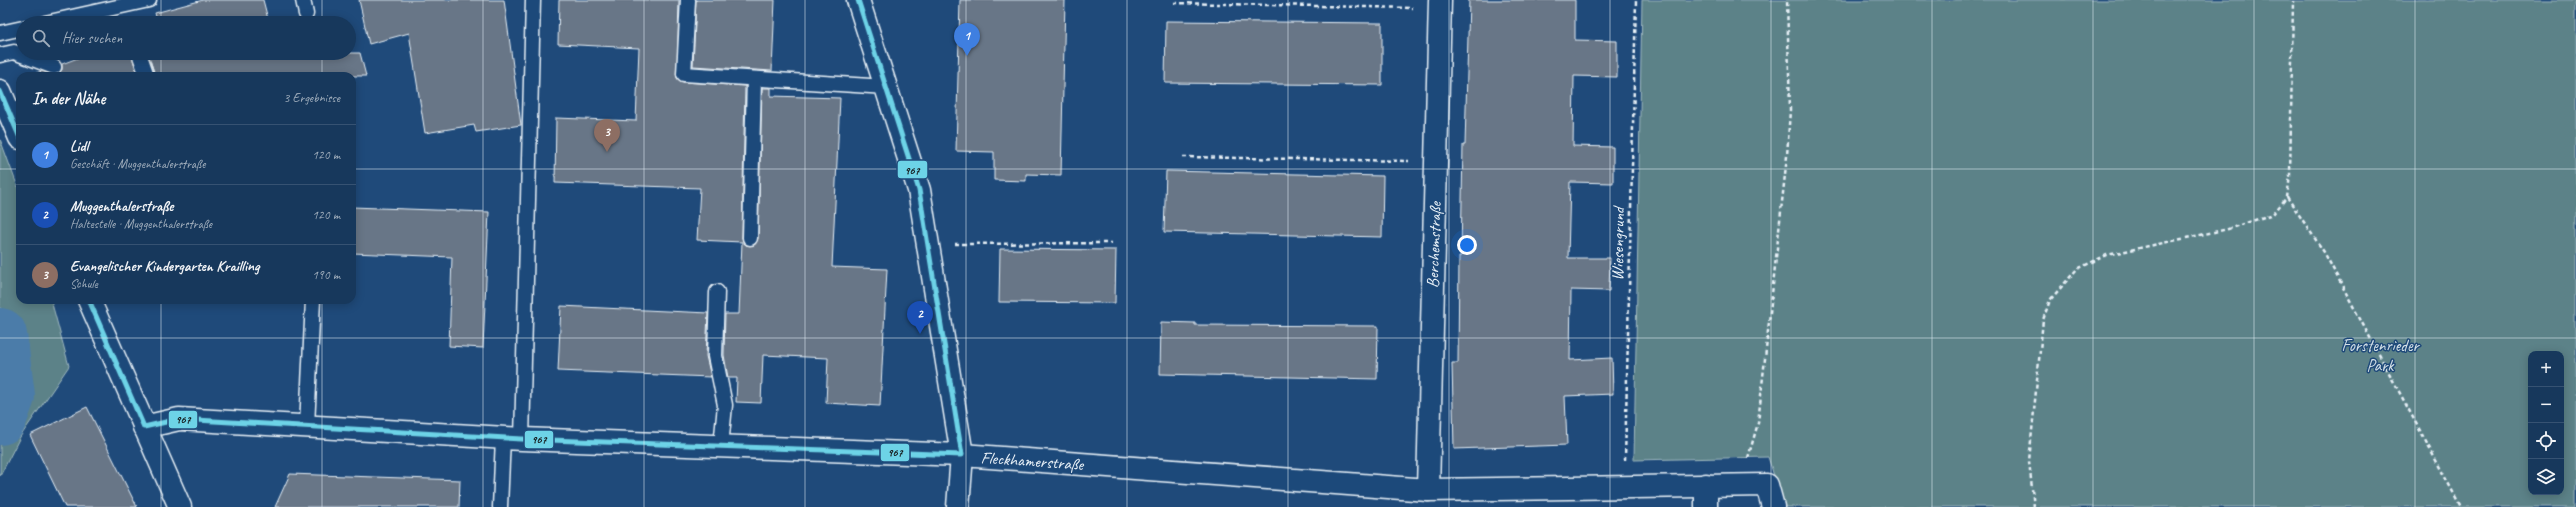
<!DOCTYPE html>
<html lang="de">
<head>
<meta charset="utf-8">
<style>
  body { margin:0; font-family:Caveat,sans-serif; background:#203f62; color:#f1f3f6 }
  .controls { position:absolute; right:12px; bottom:12px; display:grid; overflow:hidden; border-radius:8px; box-shadow:0 2px 10px #0003 }
  .controls button { width:36px; height:36px; display:grid; place-items:center; padding:0; border:0; border-bottom:1px solid #365272; background:#17385c; color:#f1f3f6; font:20px sans-serif }
  .you { position:absolute; left:1467px; top:245px; width:14px; height:14px; margin:-10px; border:3px solid #fff; border-radius:50%; background:#1a73e8; box-shadow:0 0 0 6px #1a73e833 }
  .badge { display:grid; place-items:center; width:26px; height:26px; border-radius:50%; background:#e797bd; color:#fff; font-size:13px; font-weight:700 }
  .pin { position:absolute; translate:-50% -33px; filter:drop-shadow(0 1px 2px #0008) }
  .pin::after { content:''; position:absolute; top:21px; width:14px; height:12px; background:inherit; clip-path:polygon(0 0,100% 0,50% 100%) }
  .list { margin:0; padding:0; list-style:none }
  h2 { display:flex; justify-content:space-between; align-items:center; height:52px; margin:0; padding:0 16px; font-size:17px }
  h2 small { font-size:13px; font-weight:400; color:#9eacbb }
  .list li { display:grid; grid-template-columns:26px 1fr auto; gap:12px; align-items:center; box-sizing:border-box; height:60px; padding:0 16px; border-top:1px solid #365272 }
  .list b { display:block; font-size:15px; white-space:nowrap }
  .list p { margin:0; font-size:13px; white-space:nowrap; color:#9eacbb }
  .list em { font-size:13px; font-style:normal; color:#9eacbb }
  .icon { flex:none; width:22px; height:22px; fill:none; stroke:currentColor; stroke-width:2; stroke-linecap:round; stroke-linejoin:round }
  .map { position:relative; flex:none; width:2576px; height:507px; overflow:hidden }
  .search { position:absolute; background:#17385c; box-shadow:0 2px 10px #0003; left:16px; top:16px; width:340px; height:44px; display:flex; align-items:center; gap:10px; box-sizing:border-box; padding:0 14px; border-radius:22px; color:#9eacbb; font-size:15px }
  .panel { position:absolute; background:#17385c; box-shadow:0 2px 10px #0003; left:16px; top:72px; width:340px; height:232px; border-radius:12px }
  .map>svg:first-child { display:block }
  .green { fill:#5b8288; stroke:#a2bac0; fill-rule:evenodd }
  .lines { fill:none; stroke-linecap:round; stroke-linejoin:round }
  .river { stroke:#4b7ca9; stroke-width:54 }
  .building { fill:#687687; stroke:#e8f1f8 }
  .lane-casing { stroke:#e8f1f8; stroke-width:17 }
  .street-casing { stroke:#e8f1f8; stroke-width:25 }
  .secondary-casing { stroke:#e8f1f8; stroke-width:25 }
  .path { stroke:#e8f1f8; stroke-width:2.5; stroke-dasharray:4 3; stroke-linecap:butt }
  .lane { stroke:#1f4a7a; stroke-width:14 }
  .street { stroke:#1f4a7a; stroke-width:22 }
  .secondary { stroke:#1f4a7a; stroke-width:22 }
  .bus-1-casing { stroke:#1f4a7a; stroke-width:8 }
  .bus-1 { stroke:#6dd3e7; stroke-width:5 }
  .grid { fill:none; stroke:#e8f1f8; stroke-width:1; stroke-opacity:0.55 }
  .labels { text-anchor:middle; dominant-baseline:central; stroke-width:3; stroke-linejoin:round; paint-order:stroke }
  .street-label { font-size:17px; fill:#e8f1f8; stroke:#1f4a7a }
  .park-label { font-size:17px; fill:#d3e0e7; stroke:#1f4a7a }
  .line-badge { stroke:#1f4a7a; stroke-width:1.5 }
  .pale-badge-label { font-size:11px; text-anchor:middle; font-weight:bold; fill:#111 }
</style>
</head>
<body>
<div class="map">
<svg width="2576" height="507" viewBox="0 0 2576 507">
  <rect width="100%" height="100%" fill="#1f4a7a"/>
  <filter id="ink" filterUnits="userSpaceOnUse"><feTurbulence type="fractalNoise" baseFrequency=".025" numOctaves="2"/><feDisplacementMap in="SourceGraphic" scale="8" xChannelSelector="R" yChannelSelector="G"/><feConvolveMatrix kernelMatrix="1 2 1 2 8 2 1 2 1" color-interpolation-filters="sRGB"/></filter>
  <g filter="url(#ink)">
    <g class="green">
      <path d="M 1642,0 L 2576,0 L 2576,507 L 1784,507 L 1768,457 L 1634,460 ZM 2531,354 L 2561,354 L 2561,492 L 2531,492 Z"/>
      <path d="M 0,139 L 20,193 L 20,300 L 51,300 L 69,366 L 20,437 L 0,476 Z"/>
    </g>
    <g class="lines">
      <path class="river" d="M 0,335 L 8,396 L 0,418"/>
    </g>
    <g class="building">
      <path d="M 203,0 L 263,0 L 269,23 L 158,23 L 155,13 Z"/>
      <path d="M 359,0 L 504,0 L 521,125 L 476,132 L 474,125 L 425,133 L 409,33 L 369,44 Z"/>
      <path d="M 559,0 L 679,0 L 677,78 L 683,82 L 745,86 L 742,238 L 746,245 L 754,245 L 758,238 L 762,88 L 771,88 L 771,96 L 840,98 L 832,267 L 887,269 L 880,406 L 826,403 L 828,358 L 763,355 L 761,403 L 736,402 L 737,378 L 728,378 L 724,355 L 725,314 L 739,314 L 742,242 L 697,240 L 700,188 L 555,183 L 556,118 L 636,121 L 639,48 L 558,44 Z"/>
      <path d="M 696,0 L 775,0 L 772,71 L 693,66 Z"/>
      <path d="M 960,0 L 1065,0 L 1061,175 L 1026,174 L 1026,181 L 994,180 L 994,152 L 956,151 Z"/>
      <path d="M 1469,0 L 1575,0 L 1575,40 L 1617,41 L 1617,77 L 1574,76 L 1573,146 L 1613,147 L 1613,183 L 1570,182 L 1568,258 L 1610,258 L 1609,291 L 1571,290 L 1570,360 L 1612,358 L 1613,394 L 1565,396 L 1567,445 L 1454,449 L 1452,363 L 1458,363 L 1459,256 L 1461,256 L 1463,145 L 1465,145 Z"/>
      <path d="M 1166,21 L 1382,23 L 1382,85 L 1165,83 Z"/>
      <path d="M 91,53 L 131,53 L 138,76 L 37,76 L 36,73 L 42,71 L 56,75 L 62,70 L 62,64 Z"/>
      <path d="M 148,53 L 360,53 L 366,76 L 155,76 Z"/>
      <path d="M 1166,171 L 1383,176 L 1382,237 L 1164,232 Z"/>
      <path d="M 352,207 L 489,212 L 483,348 L 449,346 L 452,257 L 352,253 Z"/>
      <path d="M 1000,249 L 1116,250 L 1115,303 L 999,302 Z"/>
      <path d="M 561,306 L 708,313 L 706,356 L 711,377 L 558,371 Z"/>
      <path d="M 1161,322 L 1195,323 L 1195,325 L 1378,326 L 1377,379 L 1160,374 Z"/>
      <path d="M 87,407 L 137,507 L 65,507 L 30,435 Z"/>
      <path d="M 290,474 L 460,480 L 459,507 L 275,507 Z"/>
    </g>
    <g class="lines">
      <g class="lane-casing">
        <g id="lane">
          <path d="M 303,0 L 306,14"/>
          <path d="M 688,0 L 684,74 L 886,87"/>
          <path d="M 45,23 L 149,0"/>
          <path d="M 0,33 L 23,28"/>
          <path d="M 139,53 L 147,76"/>
          <path d="M 0,55 L 14,52 L 54,67"/>
          <path d="M 750,238 L 754,79"/>
          <path d="M 717,292 L 715,356 L 725,405 L 721,446"/>
          <path d="M 307,426 L 313,300"/>
          <path d="M 522,439 L 533,0"/>
          <path d="M 500,507 L 503,438"/>
        </g>
      </g>
      <g class="street-casing">
        <g id="street">
          <path d="M 858,0 L 919,190 L 962,455 L 958,507"/>
          <path d="M 144,427 L 179,419 L 522,439 L 962,455 L 1428,490 L 1767,485 L 1773,507"/>
          <path d="M 1706,485 L 1706,507"/>
          <path d="M 1428,490 L 1440,0"/>
        </g>
      </g>
      <g class="secondary-casing">
        <g id="secondary">
          <path d="M 0,91 L 20,138"/>
          <path d="M 89,300 L 180,507"/>
        </g>
      </g>
      <g class="path">
        <path d="M 1174,3 L 1413,8"/>
        <path d="M 1183,157 L 1409,161"/>
        <path d="M 2287,197 L 2324,252 L 2461,507"/>
        <path d="M 955,244 L 1112,243"/>
        <path d="M 1748,458 L 1758,423 L 1787,156 L 1790,110 L 1787,0"/>
        <path d="M 1625,460 L 1636,0"/>
        <path d="M 2034,507 L 2029,461 L 2043,320 L 2050,300 L 2077,269 L 2107,255 L 2228,229 L 2273,214 L 2287,197 L 2290,176 L 2293,0"/>
      </g>
      <use href="#lane" class="lane"/>
      <use href="#street" class="street"/>
      <use href="#secondary" class="secondary"/>
      <g class="bus-1-casing">
        <g id="bus-1">
          <path d="M 0,91 L 20,138"/>
          <path d="M 89,300 L 144,427 L 179,419 L 522,439 L 962,455 L 919,190 L 858,0"/>
        </g>
      </g>
      <use href="#bus-1" class="bus-1"/>
    </g>
  </g>
  <path class="grid" d="M 161,0 L 161,23M 322,0 L 322,23M 483,0 L 483,507M 644,0 L 644,507M 805,0 L 805,507M 966,0 L 966,507M 1127,0 L 1127,507M 1288,0 L 1288,507M 1449,0 L 1449,507M 1610,0 L 1610,507M 1771,0 L 1771,507M 1932,0 L 1932,507M 2093,0 L 2093,507M 2254,0 L 2254,507M 2415,0 L 2415,507M 161,53 L 161,76M 322,53 L 322,76M 0,169 L 20,169M 352,169 L 2576,169M 161,300 L 161,507M 322,300 L 322,507M 0,338 L 2576,338"/>
  <g class="labels">
    <g class="street-label">
      <text transform="translate(1618 244) rotate(-89)">Wiesengrund</text>
      <text transform="translate(1434 245) rotate(-88)">Berchemstraße</text>
      <text transform="translate(1032 461) rotate(4)">Fleckhamerstraße</text>
    </g>
    <g class="park-label">
      <text x="2380" y="345">Forstenrieder<tspan x="2380" dy="20">Park</tspan></text>
    </g>
  </g>
  <g class="line-badge">
    <rect x="897" y="160" width="31" height="19" rx="4" fill="#6dd3e7"/>
    <rect x="168" y="410" width="30" height="19" rx="4" fill="#6dd3e7"/>
    <rect x="524" y="430" width="30" height="19" rx="4" fill="#6dd3e7"/>
    <rect x="880" y="443" width="30" height="19" rx="4" fill="#6dd3e7"/>
  </g>
  <g class="pale-badge-label">
    <text x="912" y="174">967</text>
    <text x="183" y="423">967</text>
    <text x="539" y="443">967</text>
    <text x="895" y="456">967</text>
  </g>
</svg>
<div class="controls">
<button>+</button>
<button>−</button>
<button><svg class="icon" aria-label="locate" viewBox="0 0 24 24"><circle cx="12" cy="12" r="6"/><path d="M12 2v4M12 18v4M2 12h4M18 12h4"/></svg></button>
<button><svg class="icon" aria-label="layers" viewBox="0 0 24 24"><path d="M12 4l9 5-9 5-9-5zM3 14l9 5 9-5"/></svg></button>
</div>
<div class="you"></div>
<div class="pin badge" style="left:967px;top:56px;background:#3f7fe0">1</div>
<div class="pin badge" style="left:920px;top:334px;background:#1a4fb4">2</div>
<div class="pin badge" style="left:607px;top:152px;background:#8d6e63">3</div>
<div class="search"><svg class="icon" aria-label="search" viewBox="0 0 24 24"><circle cx="10" cy="10" r="6"/><path d="M15 15l6 6"/></svg>Hier suchen</div>
<section class="panel">
<h2>In der Nähe<small>3 Ergebnisse</small></h2>
<ul class="list">
<li><span class="badge" style="background:#3f7fe0">1</span><div><b>Lidl</b><p>Geschäft · Muggenthalerstraße</p></div><em>120 m</em></li>
<li><span class="badge" style="background:#1a4fb4">2</span><div><b>Muggenthalerstraße</b><p>Haltestelle · Muggenthalerstraße</p></div><em>120 m</em></li>
<li><span class="badge" style="background:#8d6e63">3</span><div><b>Evangelischer Kindergarten Krailling</b><p>Schule</p></div><em>190 m</em></li>
</ul>
</section>
</div>
</body>
</html>
